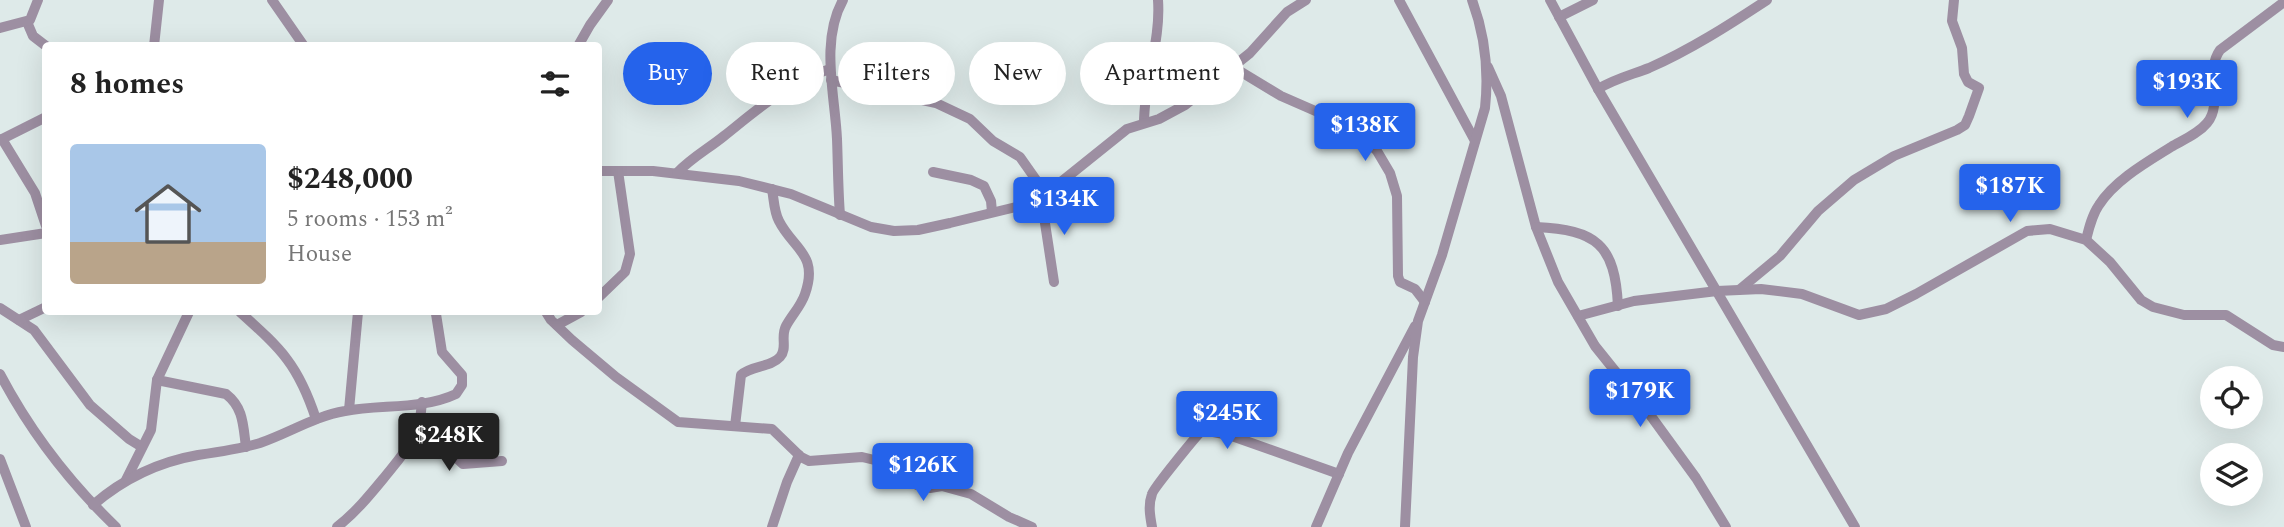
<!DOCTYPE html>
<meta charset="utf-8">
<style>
body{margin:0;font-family:Spectral,serif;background:#f6f6f6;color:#222;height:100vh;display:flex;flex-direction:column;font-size:26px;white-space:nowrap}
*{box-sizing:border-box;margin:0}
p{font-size:23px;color:#767676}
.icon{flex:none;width:38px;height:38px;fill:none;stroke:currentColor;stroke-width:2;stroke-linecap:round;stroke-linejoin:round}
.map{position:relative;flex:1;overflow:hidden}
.drawer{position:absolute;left:42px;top:42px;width:560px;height:273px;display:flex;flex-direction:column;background:#fff;border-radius:7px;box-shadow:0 7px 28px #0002}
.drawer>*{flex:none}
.hud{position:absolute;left:623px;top:42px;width:665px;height:63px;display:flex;gap:14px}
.fabs{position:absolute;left:2200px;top:366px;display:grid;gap:14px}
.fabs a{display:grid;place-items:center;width:63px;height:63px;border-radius:50%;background:#fff;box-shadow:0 7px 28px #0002;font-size:35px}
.price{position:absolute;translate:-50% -60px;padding:0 16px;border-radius:7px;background:#2563eb;color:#fff;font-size:23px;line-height:46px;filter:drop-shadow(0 2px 4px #0008)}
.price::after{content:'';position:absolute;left:50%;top:42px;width:21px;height:16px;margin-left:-10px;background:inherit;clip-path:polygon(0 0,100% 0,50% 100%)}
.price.on{background:#222;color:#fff}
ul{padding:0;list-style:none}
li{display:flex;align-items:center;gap:21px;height:175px;padding:0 28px}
li span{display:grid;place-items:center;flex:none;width:196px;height:140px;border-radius:7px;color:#555}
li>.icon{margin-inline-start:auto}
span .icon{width:84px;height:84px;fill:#fffc;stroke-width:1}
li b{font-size:30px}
h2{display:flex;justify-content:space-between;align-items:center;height:84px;padding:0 28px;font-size:30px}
.pill{padding:0 24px;border-radius:32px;background:#fff;box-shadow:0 7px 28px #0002;font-size:24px;line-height:63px}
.pill.on{background:#2563eb;color:#fff}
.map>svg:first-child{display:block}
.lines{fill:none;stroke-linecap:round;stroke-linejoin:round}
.minor{stroke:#9d8fa2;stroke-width:10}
</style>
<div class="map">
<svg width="2284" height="527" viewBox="0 0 2284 527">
<rect width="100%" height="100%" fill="#deeae9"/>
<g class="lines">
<g class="minor">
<polyline points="272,0 304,46"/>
<polyline points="1399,0 1475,141"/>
<polyline points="1550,0 1598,89 1855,527"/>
<polyline points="1559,17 1593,0"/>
<polyline points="27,22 33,36 46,46"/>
<polyline points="0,28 30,20 38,0"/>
<polyline points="154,46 159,0"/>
<polyline points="578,46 590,25 608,0"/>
<polyline points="1233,67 1281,96 1352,127 1377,151 1390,173 1397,196 1398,276 1400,282 1415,289 1425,302"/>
<polyline points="1488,67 1501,96 1536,227 1558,282 1595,346 1648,412 1696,478 1726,527"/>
<polyline points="831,80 936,103 970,119 993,141 1020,157 1046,194"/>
<path d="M1598,89C1614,79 1631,75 1649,68C1690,50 1729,25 1767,0"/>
<path d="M1144,123C1144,80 1161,42 1158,0"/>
<polyline points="2,139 35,193 46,226"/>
<polyline points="0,140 46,117"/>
<polyline points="598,171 653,171 739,181 791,194 871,227 894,231 918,230 950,223 1016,207 1046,194 1127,129 1159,119 1185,105 1250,53 1287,12 1306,0"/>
<polyline points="933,172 971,180 984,186 991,201 992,212"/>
<path d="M677,173C691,158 708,149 724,136C758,109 788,82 830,69"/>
<polyline points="1041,197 1054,282"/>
<path d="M840,215C838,190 838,164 837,139C835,95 820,41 843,0"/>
<path d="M1536,227C1596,230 1615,244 1618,306"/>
<polyline points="0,240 46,233"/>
<path d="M2086,240C2089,228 2092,215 2099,205C2115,180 2147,162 2171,147C2183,140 2198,134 2207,123C2224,103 2204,72 2220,50L2284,2"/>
<polyline points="1739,290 1780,256 1818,211 1854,180 1894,156 1957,130 1965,125 1969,116 1979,88 1968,82 1964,74 1962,48 1952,21 1954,0"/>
<polyline points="598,298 625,272 630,254 618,171"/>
<polyline points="0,308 34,330 90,405 129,439 142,447"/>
<path d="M240,312C281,349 298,364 316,419"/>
<polyline points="546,312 551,320 572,340 616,377 678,422 772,429 801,457 809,461 862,457 887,463 917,485 930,488 942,486 971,494 1009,517 1032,527"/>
<polyline points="1578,316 1634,301 1717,291 1761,289 1802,294 1859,315 1886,309 1916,294 2027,231 2050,229 2086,240 2110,262 2141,300 2153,307 2184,315 2226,315 2273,345 2284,347"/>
<polyline points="19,320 46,307"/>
<polyline points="557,325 581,312"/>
<path d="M0,374C31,433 68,481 116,527"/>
<path d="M157,380L226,394C244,408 243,426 246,447"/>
<polyline points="349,410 358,312"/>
<polyline points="419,423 463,464 502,461"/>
<path d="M735,426L741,375C752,365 770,368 780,357C788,348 780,337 786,326C792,315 801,306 805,294C819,254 793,249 779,221C774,212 774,200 772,189"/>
<polyline points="0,459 26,527"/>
<polyline points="126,480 151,430 157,380 189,312"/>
<path d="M93,505C123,479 158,462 198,455C219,452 240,449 260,443C289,433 315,416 345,411C381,404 422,410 456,394L462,385V375L442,352L436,314"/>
<path d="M337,527C355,513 369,496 383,479C404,453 420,438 422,402"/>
<polyline points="772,527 787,482 799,455"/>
<path d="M1152,527C1150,516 1148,505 1152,494C1153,489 1199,432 1203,430L1229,435L1339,474"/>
<polyline points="1316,527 1348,453 1415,326"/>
<path d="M1405,527L1413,357L1418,321L1442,255L1485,108C1489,71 1485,35 1472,0"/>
</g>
</g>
</svg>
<div class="fabs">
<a><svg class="icon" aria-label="locate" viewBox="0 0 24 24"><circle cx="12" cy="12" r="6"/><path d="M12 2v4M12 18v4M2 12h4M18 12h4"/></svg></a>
<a><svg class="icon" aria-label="layers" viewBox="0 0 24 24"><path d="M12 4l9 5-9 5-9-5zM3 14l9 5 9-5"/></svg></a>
</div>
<b class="price" style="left:2187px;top:120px">$193K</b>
<b class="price" style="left:1365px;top:163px">$138K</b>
<b class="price" style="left:2010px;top:224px">$187K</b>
<b class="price" style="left:1064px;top:237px">$134K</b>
<b class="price" style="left:1640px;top:429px">$179K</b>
<b class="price" style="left:1227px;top:451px">$245K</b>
<b class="price on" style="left:449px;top:473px">$248K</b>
<b class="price" style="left:923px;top:503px">$126K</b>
<div class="hud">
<a class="pill on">Buy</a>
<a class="pill">Rent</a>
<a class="pill">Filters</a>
<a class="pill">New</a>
<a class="pill">Apartment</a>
</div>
<section class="drawer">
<h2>8 homes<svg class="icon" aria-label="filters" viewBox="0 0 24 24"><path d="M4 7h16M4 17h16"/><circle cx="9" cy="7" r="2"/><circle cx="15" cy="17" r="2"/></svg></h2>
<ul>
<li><span style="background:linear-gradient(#a9c7e8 70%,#b9a48a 0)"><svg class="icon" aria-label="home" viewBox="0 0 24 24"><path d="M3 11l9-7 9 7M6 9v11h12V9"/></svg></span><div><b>$248,000</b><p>5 rooms · 153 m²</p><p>House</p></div></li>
</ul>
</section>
</div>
